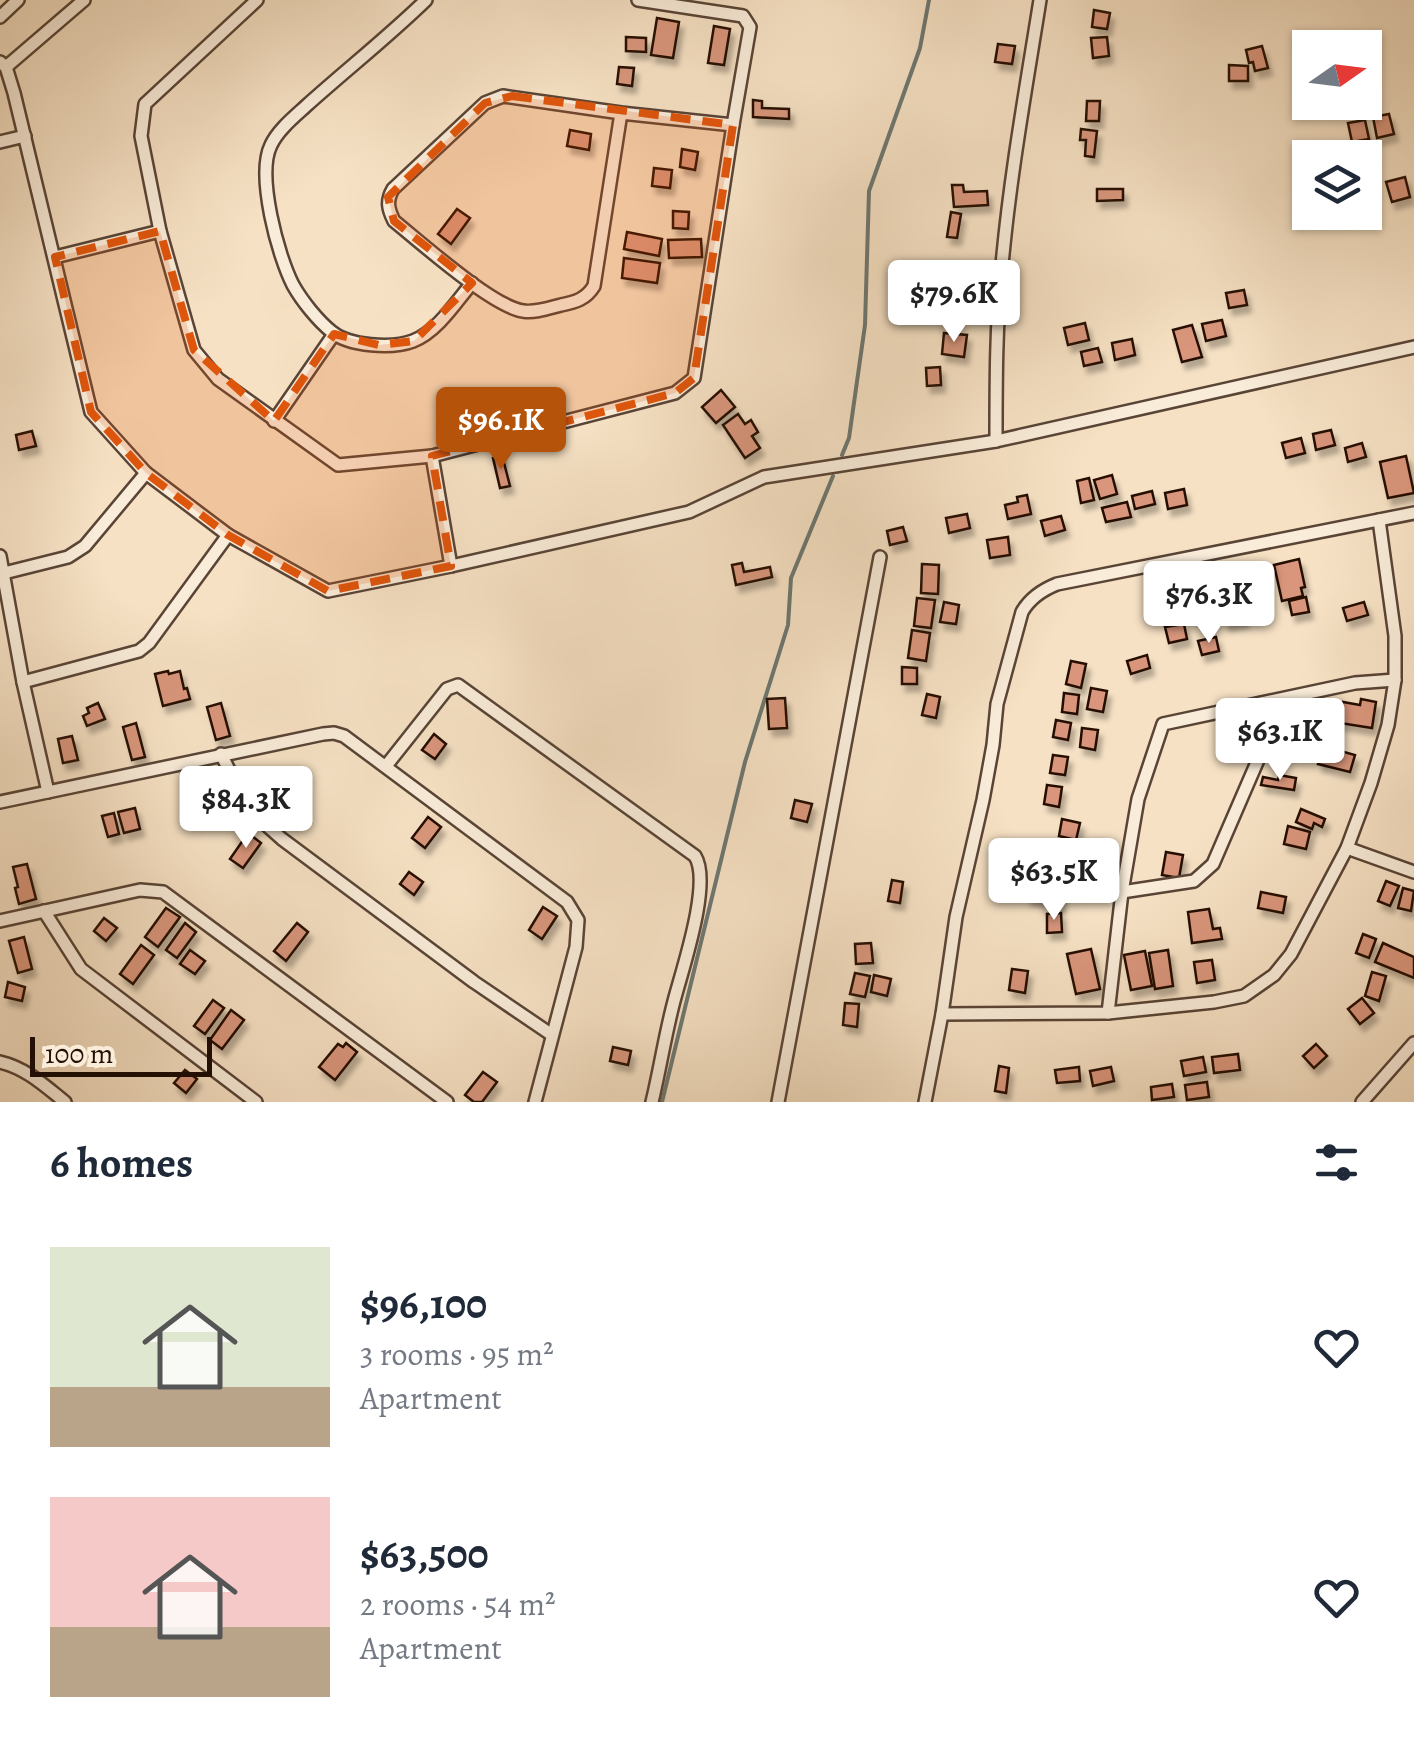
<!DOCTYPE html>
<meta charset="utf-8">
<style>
body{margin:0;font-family:Alegreya,serif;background:#f2f2f3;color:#1f2937;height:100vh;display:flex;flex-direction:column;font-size:38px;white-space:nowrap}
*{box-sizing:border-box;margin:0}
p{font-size:32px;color:#747a83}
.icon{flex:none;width:55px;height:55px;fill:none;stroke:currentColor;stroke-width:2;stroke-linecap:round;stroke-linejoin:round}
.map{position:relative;height:1102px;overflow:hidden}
.drawer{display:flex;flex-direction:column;background:#fff;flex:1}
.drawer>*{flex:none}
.needle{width:65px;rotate:76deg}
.fabs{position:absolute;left:1292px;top:30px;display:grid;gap:20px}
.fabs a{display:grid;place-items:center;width:90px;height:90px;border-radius:0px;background:#fff;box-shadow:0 2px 8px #0004;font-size:50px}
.scale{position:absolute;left:30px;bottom:25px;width:182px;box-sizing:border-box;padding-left:10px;border:5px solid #251006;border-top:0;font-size:28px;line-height:35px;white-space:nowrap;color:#251006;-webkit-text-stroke:8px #f9ecd9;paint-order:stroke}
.price{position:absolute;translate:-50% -85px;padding:0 22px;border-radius:10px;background:#fff;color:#222;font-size:32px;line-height:65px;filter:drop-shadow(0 2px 5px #0008)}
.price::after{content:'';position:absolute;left:50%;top:60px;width:30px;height:22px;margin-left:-15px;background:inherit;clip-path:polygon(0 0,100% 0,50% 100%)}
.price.selected{background:#b45309;color:#fff}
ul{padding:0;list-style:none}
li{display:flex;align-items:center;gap:30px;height:250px;padding:0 50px}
li span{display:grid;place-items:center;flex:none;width:280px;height:200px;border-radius:0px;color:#555}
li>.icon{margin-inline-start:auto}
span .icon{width:120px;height:120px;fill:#fffc;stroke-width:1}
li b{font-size:42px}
h2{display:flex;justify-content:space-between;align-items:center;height:120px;padding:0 50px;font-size:42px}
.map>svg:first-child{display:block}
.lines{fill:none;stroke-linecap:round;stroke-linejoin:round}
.stream{stroke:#6d7771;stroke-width:4}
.building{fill:#d9967c;stroke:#251006;stroke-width:2.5;filter:url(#shadow)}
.minor-casing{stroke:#594436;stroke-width:16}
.minor{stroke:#f9ecd9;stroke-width:11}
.marked{fill:#de550c;fill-opacity:0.2;stroke:#de550c;stroke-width:8;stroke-dasharray:20 12;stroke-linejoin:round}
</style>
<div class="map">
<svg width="1414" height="1102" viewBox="0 0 1414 1102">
<defs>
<filter id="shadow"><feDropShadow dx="4" dy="7" stdDeviation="2.5" flood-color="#0004"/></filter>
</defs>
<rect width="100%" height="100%" fill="#f6e1c4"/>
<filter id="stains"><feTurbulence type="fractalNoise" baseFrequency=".002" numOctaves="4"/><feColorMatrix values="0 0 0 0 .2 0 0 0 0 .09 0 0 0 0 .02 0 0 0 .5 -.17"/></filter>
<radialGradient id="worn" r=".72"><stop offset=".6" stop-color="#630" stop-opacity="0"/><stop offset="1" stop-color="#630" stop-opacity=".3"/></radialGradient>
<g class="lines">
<g class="stream">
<polyline points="842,455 849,438 865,325 869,191 920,48 929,0"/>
<polyline points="662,1102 745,762 788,625 791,578 833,476"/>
</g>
</g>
<g class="building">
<polygon points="1094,10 1110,13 1107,29 1092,27"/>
<polygon points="657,18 679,22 673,58 651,55"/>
<polygon points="714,26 730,29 724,65 708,63"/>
<polygon points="626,37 646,38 646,52 626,51"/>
<polygon points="1107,37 1109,56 1093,58 1091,38"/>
<polygon points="998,44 1015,46 1012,64 995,62"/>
<polygon points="1262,46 1268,68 1255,71 1253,62 1249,63 1246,50"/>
<polygon points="1229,65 1248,66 1248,81 1229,81"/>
<polygon points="619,67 634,68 632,86 617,84"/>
<polygon points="753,100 762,101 762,108 789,109 789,119 753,117"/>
<polygon points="1087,101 1100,101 1099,121 1086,121"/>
<polygon points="1389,114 1394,134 1377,138 1373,117"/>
<polygon points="1365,120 1369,139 1352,142 1348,123"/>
<polygon points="1081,129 1097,131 1094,157 1085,156 1086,140 1080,140"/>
<polygon points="570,130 591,134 589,150 567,146"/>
<polygon points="682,149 698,152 695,170 680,167"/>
<polygon points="654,168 672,170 670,188 652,186"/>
<polygon points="1405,177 1410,197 1392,202 1386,182"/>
<polygon points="952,185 963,185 964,192 987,191 988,205 954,207"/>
<polygon points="1097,189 1123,189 1123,200 1097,201"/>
<polygon points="457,209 470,218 451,244 438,234"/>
<polygon points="673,211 689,212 688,229 673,228"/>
<polygon points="951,212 961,214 957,238 947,237"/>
<polygon points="627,232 662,239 659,256 624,249"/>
<polygon points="701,239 702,257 669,258 668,240"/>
<polygon points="624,258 660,263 657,283 622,278"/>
<polygon points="1244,290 1247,305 1229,308 1226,293"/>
<polygon points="1222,320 1226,336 1206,341 1202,324"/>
<polygon points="1085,323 1089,340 1068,345 1064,328"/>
<polygon points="1192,325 1202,357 1182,362 1173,330"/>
<polygon points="944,333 967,335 964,357 942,354"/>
<polygon points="1132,339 1135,355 1115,360 1112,343"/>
<polygon points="1098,348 1102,362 1084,366 1081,352"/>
<polygon points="940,367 941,385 927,386 926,368"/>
<polygon points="721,390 735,407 716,423 702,407"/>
<polygon points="738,414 745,424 751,420 758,432 752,436 760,448 745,458 723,425"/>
<polygon points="1331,430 1335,445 1316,450 1313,434"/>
<polygon points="32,431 36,446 19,450 16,435"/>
<polygon points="1301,438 1305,453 1286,458 1282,443"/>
<polygon points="1362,443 1366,457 1348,462 1345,448"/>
<polygon points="502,455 510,486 500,488 493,458"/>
<polygon points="1406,456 1414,493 1388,498 1380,462"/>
<polygon points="1112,475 1117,494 1100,499 1094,480"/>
<polygon points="1089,478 1094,500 1081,503 1077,481"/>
<polygon points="1184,489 1187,505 1168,509 1165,493"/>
<polygon points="1152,491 1155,504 1135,509 1132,496"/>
<polygon points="1027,495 1031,514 1008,519 1005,505 1018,502 1017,497"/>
<polygon points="1127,502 1131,517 1106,522 1102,508"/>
<polygon points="967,514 970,528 949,533 946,518"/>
<polygon points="1061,516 1065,530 1045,536 1041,521"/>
<polygon points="903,527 907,541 890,545 887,531"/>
<polygon points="1008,537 1010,555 990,558 987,540"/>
<polygon points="1299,559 1305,587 1301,588 1303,596 1282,601 1274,565"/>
<polygon points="742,563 744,572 770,567 772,577 736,585 732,565"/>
<polygon points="922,564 939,565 938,594 921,593"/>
<polygon points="1306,597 1309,612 1292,615 1289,601"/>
<polygon points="917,598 935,600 931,628 914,626"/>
<polygon points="944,602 959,605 956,624 940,622"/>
<polygon points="1364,602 1368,615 1347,621 1343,608"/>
<polygon points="1241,605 1245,620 1226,624 1222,610"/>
<polygon points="1184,624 1187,639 1169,643 1165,627"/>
<polygon points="912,630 930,633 926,661 908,658"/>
<polygon points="1216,637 1219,651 1202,655 1198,641"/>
<polygon points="1147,655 1150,668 1131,674 1127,661"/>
<polygon points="1071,661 1086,664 1081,688 1066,684"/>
<polygon points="902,667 917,668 917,684 902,684"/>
<polygon points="168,671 169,674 180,671 184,689 187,688 190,699 163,706 155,674"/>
<polygon points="1091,688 1107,691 1103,712 1087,709"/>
<polygon points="1064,693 1079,695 1077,714 1062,712"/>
<polygon points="927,694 940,697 936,718 922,715"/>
<polygon points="785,698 787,728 769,729 767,699"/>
<polygon points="1361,699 1376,702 1372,728 1340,723 1343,702 1360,705"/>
<polygon points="98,703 105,719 87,726 83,716 89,713 87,708"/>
<polygon points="221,703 230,736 216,740 207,707"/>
<polygon points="1317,713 1319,736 1302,738 1299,715"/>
<polygon points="1056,720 1071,723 1068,740 1053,737"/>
<polygon points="136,723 145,757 132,760 123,727"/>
<polygon points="1082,728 1098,730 1095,750 1080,747"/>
<polygon points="434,734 446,744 435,759 422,750"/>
<polygon points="72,736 78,760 63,763 58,739"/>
<polygon points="1323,746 1355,755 1350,772 1318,764"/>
<polygon points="1053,755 1068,757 1065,775 1050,773"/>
<polygon points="1279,775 1296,778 1294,790 1261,785 1263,777 1278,780"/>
<polygon points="1047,785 1062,787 1059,807 1044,804"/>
<polygon points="203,796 208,813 192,817 188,800"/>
<polygon points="795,800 812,804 807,822 791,818"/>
<polygon points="135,808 140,829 124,833 118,812"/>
<polygon points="1301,809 1325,819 1322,827 1314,823 1312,829 1296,822"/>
<polygon points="114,813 119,834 108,837 102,816"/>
<polygon points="428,817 441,827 425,848 412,838"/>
<polygon points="1062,819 1080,823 1076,840 1059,836"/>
<polygon points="1288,826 1310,832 1306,849 1284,844"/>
<polygon points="248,833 261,843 243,868 230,859"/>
<polygon points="1057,846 1069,848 1064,871 1053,869"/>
<polygon points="1166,852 1183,855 1179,878 1162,875"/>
<polygon points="27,864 36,899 19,904 15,888 18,887 13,867"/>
<polygon points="409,872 423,882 414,895 400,884"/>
<polygon points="1030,878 1045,880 1042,900 1027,898"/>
<polygon points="892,880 903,882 900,903 888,901"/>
<polygon points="1050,881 1063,883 1060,906 1047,904"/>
<polygon points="1386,881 1399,886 1390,906 1378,901"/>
<polygon points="1403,888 1414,891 1411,911 1398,908"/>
<polygon points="1261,892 1286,897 1283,913 1258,908"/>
<polygon points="543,907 557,916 542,939 529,930"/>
<polygon points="166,908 180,917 158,947 145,937"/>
<polygon points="1209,909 1213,929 1220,928 1222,939 1192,943 1188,912"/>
<polygon points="1061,913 1062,932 1047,933 1047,914"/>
<polygon points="104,918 117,928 106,941 94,931"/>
<polygon points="185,923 196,932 177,958 166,950"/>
<polygon points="297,923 308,932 286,961 274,951"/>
<polygon points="1363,934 1376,939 1369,958 1356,953"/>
<polygon points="24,937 32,969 18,973 9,941"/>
<polygon points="871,943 873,963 856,964 855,944"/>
<polygon points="1383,943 1414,957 1414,978 1375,962"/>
<polygon points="141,945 154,955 133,984 120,974"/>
<polygon points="1091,949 1100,989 1076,994 1067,954"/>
<polygon points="190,950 205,961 195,974 180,964"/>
<polygon points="1168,950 1173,986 1155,989 1149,953"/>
<polygon points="1145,951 1152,986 1131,990 1124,955"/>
<polygon points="1212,960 1215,980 1197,983 1194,962"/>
<polygon points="1012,969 1028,971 1025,993 1009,990"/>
<polygon points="1372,972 1386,976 1379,1001 1365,996"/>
<polygon points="855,973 870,976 865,997 850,994"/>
<polygon points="874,975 891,979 887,996 871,992"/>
<polygon points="8,982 25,987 22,1001 5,997"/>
<polygon points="1362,998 1374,1013 1360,1024 1348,1009"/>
<polygon points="213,1000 224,1008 205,1034 194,1026"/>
<polygon points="845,1003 859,1004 857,1027 843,1025"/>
<polygon points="231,1010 244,1020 222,1049 210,1040"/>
<polygon points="346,1043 357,1052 335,1080 319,1067 338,1044 343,1047"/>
<polygon points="1316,1044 1327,1056 1314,1068 1303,1056"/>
<polygon points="613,1047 631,1051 628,1065 610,1061"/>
<polygon points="1238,1054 1240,1070 1214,1073 1212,1057"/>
<polygon points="1203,1057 1206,1072 1184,1076 1181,1061"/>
<polygon points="999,1066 1009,1068 1006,1093 995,1091"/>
<polygon points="1079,1067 1080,1081 1057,1083 1055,1070"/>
<polygon points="1111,1067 1114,1081 1093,1086 1090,1071"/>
<polygon points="185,1070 197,1079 186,1093 174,1083"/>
<polygon points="483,1072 497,1082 482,1102 474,1102 465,1095"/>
<polygon points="1207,1082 1209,1097 1187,1100 1185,1085"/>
<polygon points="1172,1084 1174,1097 1152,1100 1151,1087"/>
</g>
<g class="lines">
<g class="minor-casing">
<g id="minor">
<polyline points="257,0 145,104 141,136 160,231 194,350 218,379 338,465 432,456 675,393 694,378 733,125 750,27 743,16 638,0"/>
<path d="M426,0C388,37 346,70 306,106C294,117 278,130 271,145C256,175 278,256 293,285C302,301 318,321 332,332C349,346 392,349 413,341C437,332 456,302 472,283"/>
<polyline points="0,17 18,0"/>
<polyline points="0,62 6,67 14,93 91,412 146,473 228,535 328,591 451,566 689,512 764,477 996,441 1414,347"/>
<polyline points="6,67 84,0"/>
<path d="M621,113L594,286C586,299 576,302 561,305C549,308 535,313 523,311C493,307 420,242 394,221C388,209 386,201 393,189L485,103L503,96L621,113L733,125"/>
<polyline points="0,142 25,136"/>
<polyline points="55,257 160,231"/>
<polyline points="274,421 334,334"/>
<path d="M996,441C996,383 996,323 1002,265C1010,176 1026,88 1040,0"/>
<polyline points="432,456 451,566"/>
<polyline points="0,556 23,682 48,792"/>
<polyline points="4,573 68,557 85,546 146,473"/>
<polyline points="23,682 139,651 149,643 228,535"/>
<polyline points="221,754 242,796 255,815 282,839 474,982 552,1035"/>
<path d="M386,766L447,689L458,685L695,856C712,883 682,970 674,1001C665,1035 660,1069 652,1102"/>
<polyline points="0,802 323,734 334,733 344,736 567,902 578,920 576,947 535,1102"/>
<polyline points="1347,848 1414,872"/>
<polyline points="1122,892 1194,881 1213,864 1264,746 1262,703"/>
<polyline points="44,911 81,969 256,1102"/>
<polyline points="0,921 140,890 163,892 447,1102"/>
<polyline points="1108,1013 1122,892 1138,799 1163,724 1355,683 1395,680"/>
<polyline points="942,1014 1108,1013 1214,1002 1244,996 1274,975 1291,954 1347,848 1371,783 1388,725 1395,680 1395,636 1379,520"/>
<path d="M0,1062C26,1068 45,1086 65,1102"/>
<polyline points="778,1102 880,557"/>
<path d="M925,1102L942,1014L956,917L983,800L993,745L997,704L1022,612C1030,598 1042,590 1057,584L1414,513"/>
<polyline points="1362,1102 1414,1043"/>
</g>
</g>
<use href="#minor" class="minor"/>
</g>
<path class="marked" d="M512,96L733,125L694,378L675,393L432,456L451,566L328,591L228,535L146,473L91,412L55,257L160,231L194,350L274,421L334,334L379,345L414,341L472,283L394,221L388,197L485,103Z"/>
<rect width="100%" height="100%" filter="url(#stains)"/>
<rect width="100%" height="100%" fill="url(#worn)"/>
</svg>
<div class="fabs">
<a><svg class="needle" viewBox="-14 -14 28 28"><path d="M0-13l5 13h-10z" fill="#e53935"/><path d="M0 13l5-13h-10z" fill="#747a83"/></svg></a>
<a><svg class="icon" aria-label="layers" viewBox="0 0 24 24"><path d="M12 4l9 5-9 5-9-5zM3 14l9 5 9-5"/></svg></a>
</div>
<div class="scale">100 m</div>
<b class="price" style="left:954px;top:345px">$79.6K</b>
<b class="price selected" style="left:501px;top:472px">$96.1K</b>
<b class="price" style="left:1209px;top:646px">$76.3K</b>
<b class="price" style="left:1280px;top:783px">$63.1K</b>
<b class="price" style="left:246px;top:851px">$84.3K</b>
<b class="price" style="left:1054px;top:923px">$63.5K</b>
</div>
<section class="drawer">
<h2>6 homes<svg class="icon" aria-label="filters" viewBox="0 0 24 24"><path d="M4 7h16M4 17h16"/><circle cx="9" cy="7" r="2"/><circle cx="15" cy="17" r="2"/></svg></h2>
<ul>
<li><span style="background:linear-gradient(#dfe7d0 70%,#b9a48a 0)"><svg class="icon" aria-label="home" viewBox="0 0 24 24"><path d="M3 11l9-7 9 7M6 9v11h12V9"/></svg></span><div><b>$96,100</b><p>3 rooms · 95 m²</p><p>Apartment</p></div><svg class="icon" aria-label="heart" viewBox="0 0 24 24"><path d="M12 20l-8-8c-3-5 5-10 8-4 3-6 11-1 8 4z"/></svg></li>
<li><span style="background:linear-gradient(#f6c9c9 65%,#b9a48a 0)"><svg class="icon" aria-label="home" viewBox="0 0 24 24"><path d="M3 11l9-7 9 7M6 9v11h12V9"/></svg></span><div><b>$63,500</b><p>2 rooms · 54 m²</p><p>Apartment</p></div><svg class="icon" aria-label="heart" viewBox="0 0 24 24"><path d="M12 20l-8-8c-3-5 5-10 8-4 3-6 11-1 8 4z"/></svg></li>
</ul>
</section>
